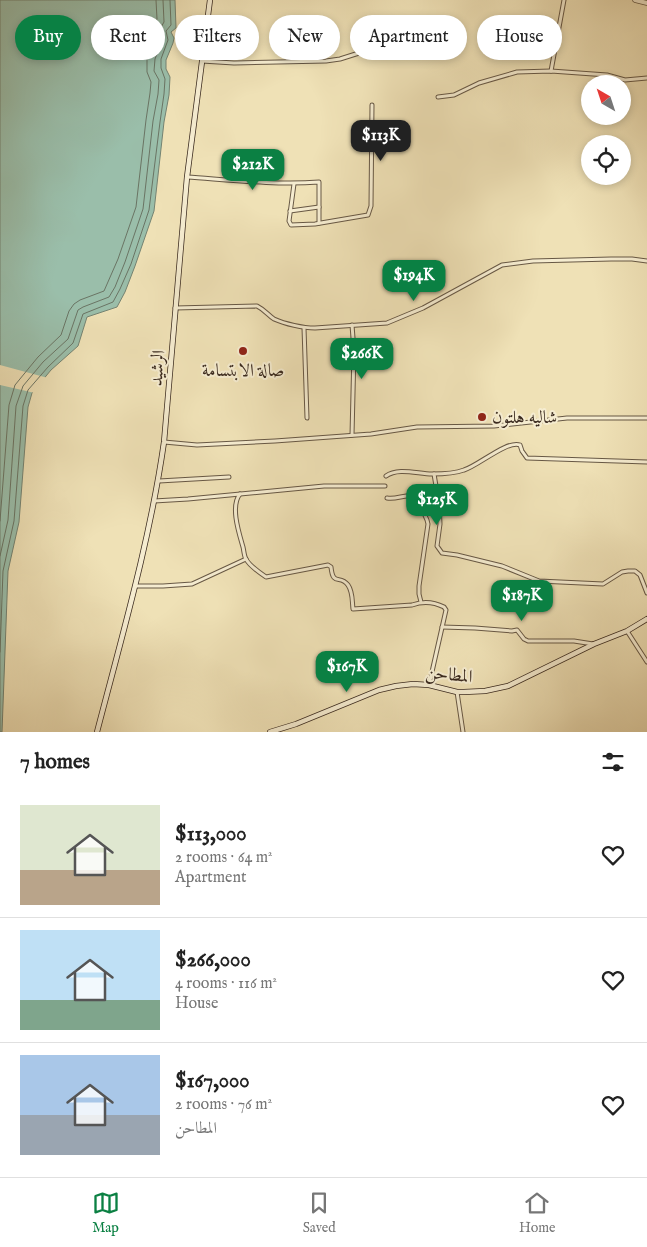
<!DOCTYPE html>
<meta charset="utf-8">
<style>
body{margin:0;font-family:"IM FELL English",Amiri,serif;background:#f6f6f6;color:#222;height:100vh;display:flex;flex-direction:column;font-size:19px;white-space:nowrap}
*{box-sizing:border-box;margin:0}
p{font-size:16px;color:#767676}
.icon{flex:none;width:28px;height:28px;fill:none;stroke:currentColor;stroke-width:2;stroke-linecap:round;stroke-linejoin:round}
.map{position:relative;height:732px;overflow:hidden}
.details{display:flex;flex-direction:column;background:#fff;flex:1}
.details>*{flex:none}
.top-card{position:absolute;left:15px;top:15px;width:618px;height:45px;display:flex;gap:10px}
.needle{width:32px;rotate:321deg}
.controls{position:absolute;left:581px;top:75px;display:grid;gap:10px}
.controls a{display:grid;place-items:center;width:50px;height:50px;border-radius:50%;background:#fff;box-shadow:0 2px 8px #0003;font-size:25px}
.price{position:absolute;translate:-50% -42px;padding:0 11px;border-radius:10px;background:#0b8043;color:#fff;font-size:16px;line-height:32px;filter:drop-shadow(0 1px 2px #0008)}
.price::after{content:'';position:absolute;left:50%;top:30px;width:15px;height:11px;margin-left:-8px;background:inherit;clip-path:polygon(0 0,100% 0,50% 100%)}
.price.on{background:#222;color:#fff}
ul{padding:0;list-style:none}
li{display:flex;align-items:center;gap:15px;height:125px;padding:0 20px}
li+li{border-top:1px solid #e0e0e0}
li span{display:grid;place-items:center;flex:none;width:140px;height:100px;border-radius:0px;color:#555}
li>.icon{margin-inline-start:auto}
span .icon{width:60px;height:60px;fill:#fffc;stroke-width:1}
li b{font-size:21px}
h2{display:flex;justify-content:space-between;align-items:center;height:60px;padding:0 20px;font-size:21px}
.chip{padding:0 18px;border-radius:22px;background:#fff;box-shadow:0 2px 8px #0003;font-size:18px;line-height:45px}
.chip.on{background:#0b8043;color:#fff}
.tab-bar{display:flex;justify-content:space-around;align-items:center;height:70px;border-top:1px solid #e0e0e0;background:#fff;font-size:14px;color:#767676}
.tab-bar a{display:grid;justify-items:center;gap:2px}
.tab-bar .on{color:#0b8043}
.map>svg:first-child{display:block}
.water{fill:#9abeaa;stroke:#748372}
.pier{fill:#efe1b6}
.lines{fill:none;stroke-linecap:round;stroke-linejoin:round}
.shore{stroke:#6a7464;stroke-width:1}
.minor-casing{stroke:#675845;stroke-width:5}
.tertiary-casing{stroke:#675845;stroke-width:5.5}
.secondary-casing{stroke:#3a2a1f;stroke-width:6}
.minor{stroke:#f5ecd0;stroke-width:3}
.tertiary{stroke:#f5ecd0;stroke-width:4}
.secondary{stroke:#f5ecd0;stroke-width:4.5}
.poi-dot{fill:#8f2418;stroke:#f5ecd0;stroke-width:2}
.labels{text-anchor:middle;stroke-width:4;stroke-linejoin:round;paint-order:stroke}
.street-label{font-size:18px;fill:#3a2a1f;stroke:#f5ecd0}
.poi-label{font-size:18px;fill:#3a2a1f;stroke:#f5ecd0}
</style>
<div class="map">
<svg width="647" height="732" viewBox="0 0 647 732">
<rect width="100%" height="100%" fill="#efe1b6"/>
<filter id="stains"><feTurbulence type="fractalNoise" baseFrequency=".004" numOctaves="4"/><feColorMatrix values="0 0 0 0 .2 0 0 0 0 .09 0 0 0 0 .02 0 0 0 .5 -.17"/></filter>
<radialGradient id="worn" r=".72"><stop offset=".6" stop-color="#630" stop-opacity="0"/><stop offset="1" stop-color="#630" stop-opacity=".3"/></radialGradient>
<polygon class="water" points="0,0 175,0 176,28 171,32 174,38 173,43 166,60 166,69 170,77 169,95 164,122 154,211 135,266 125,292 117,307 87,317 78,346 51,370 32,393 28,407 19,522 8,571 2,732 0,732"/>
<polygon class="pier" points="0,365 48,378 35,393 0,385"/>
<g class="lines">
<g class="shore">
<polyline points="0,521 9,405 15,385 38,357 61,335 69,311 74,304 80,300 104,291 118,259 136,207 146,120 150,93 151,82 147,72 147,59 153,41 152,33 153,27 157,19 156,0"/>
<polyline points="0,556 8,520 16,406 23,386 43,362 68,339 78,310 83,307 109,297 115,287 125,262 143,209 153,121 158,94 159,80 154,71 155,59 162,41 160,34 160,29 164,22 163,0"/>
<polyline points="0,652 3,571 14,521 23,406 28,390 48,367 73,343 83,314 113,302 120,289 131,264 149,210 160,122 164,94 165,79 161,68 161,59 168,40 166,31 171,25 170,0"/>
</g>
<g class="minor-casing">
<g id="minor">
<polyline points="202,61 234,63 326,61 340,59 359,53"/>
<polyline points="551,71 564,0"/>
<polyline points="438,97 454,95 479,83 517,72 551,71 607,75 625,80 647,78"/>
<path d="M187,177C231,180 275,185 319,182V223"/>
<polyline points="294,184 289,221 291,225 315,224 368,215 371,206 372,105"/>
<polyline points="290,211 319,207"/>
<path d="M175,308L257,306C265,310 268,315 274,319C285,324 303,328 315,328L387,323L423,308L502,265L533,261L611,259H632L647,261"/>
<polyline points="304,328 307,418"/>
<polyline points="352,435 354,351 352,325"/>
<polyline points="164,442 197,445 275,441 371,434 417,427 494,426 567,418 647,418"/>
<polyline points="434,474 439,504 440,524 437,546 442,553 457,555 502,566 539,581 603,584 622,572 628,571 635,571 640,575 647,593"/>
<path d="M386,476C398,467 418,474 432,474C441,474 456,473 464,470C478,466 507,440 520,445L522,451L527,458L647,462"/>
<polyline points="159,481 229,477"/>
<path d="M240,494C230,506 239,533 243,547C244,551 244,556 246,559C249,565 260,573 266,577L328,565L331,567C333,587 340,574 348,585C353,592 352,601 353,609L412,605C423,601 434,602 444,607L446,610L429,685"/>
<path d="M387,498C396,500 405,494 415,496L419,502L427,520L428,524L419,586V594L421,602"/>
<polyline points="154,501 188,499 324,486 385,486"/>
<polyline points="135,586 163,586 192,584 246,559"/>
<polyline points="442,627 475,628 512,631 517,630 524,639 528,641 574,641 593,644"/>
<polyline points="627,631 647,662"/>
<polyline points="457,692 463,732"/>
</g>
</g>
<g class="tertiary-casing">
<polyline id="tertiary" points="635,0 647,3"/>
</g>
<g class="secondary-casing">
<g id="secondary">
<path d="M97,732C122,636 150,540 164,442L187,177L210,0"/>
<polyline points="270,732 296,724 379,690 396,686 413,684 429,685 457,692 464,692 485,691 508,686 594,644 627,631 647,619"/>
</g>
</g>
<use href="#minor" class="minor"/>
<use href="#tertiary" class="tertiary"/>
<use href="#secondary" class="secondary"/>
</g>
<g class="poi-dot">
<circle cx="243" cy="351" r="5"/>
<circle cx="482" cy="417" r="5"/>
</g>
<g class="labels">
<g class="street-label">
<text transform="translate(157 368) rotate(-85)" y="6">الرشيد</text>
<text transform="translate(449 674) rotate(6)" y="6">المطاحن</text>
</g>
<g class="poi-label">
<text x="243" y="376">صالة الابتسامة</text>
<text x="492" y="423" text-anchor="start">شاليه هلتون</text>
</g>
</g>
<rect width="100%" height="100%" filter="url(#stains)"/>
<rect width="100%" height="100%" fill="url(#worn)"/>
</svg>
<div class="controls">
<a><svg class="needle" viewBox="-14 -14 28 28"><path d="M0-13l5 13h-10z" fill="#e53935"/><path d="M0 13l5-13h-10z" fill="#767676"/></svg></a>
<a><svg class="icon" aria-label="locate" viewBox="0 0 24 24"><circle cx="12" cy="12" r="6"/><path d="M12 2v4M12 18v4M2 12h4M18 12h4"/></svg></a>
</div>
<b class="price on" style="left:381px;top:162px">$113K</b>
<b class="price" style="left:253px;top:191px">$212K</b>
<b class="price" style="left:414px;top:302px">$194K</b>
<b class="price" style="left:362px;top:380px">$266K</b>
<b class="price" style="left:437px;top:526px">$125K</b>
<b class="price" style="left:522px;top:622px">$187K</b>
<b class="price" style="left:347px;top:693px">$167K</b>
<div class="top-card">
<a class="chip on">Buy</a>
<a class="chip">Rent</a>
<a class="chip">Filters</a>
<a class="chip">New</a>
<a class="chip">Apartment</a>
<a class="chip">House</a>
</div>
</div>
<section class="details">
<h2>7 homes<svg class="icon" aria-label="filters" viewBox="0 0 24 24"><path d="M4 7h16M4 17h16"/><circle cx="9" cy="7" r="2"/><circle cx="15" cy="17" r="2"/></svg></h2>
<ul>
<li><span style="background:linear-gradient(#dfe7d0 65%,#b9a48a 0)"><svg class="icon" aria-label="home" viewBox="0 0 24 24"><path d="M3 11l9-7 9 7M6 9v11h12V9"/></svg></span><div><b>$113,000</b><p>2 rooms · 64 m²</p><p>Apartment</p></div><svg class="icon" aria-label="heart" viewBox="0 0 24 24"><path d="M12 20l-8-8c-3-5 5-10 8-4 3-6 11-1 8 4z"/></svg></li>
<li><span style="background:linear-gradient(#bfe0f5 70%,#7fa58c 0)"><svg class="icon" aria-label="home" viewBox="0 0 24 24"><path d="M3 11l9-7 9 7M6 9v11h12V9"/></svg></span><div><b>$266,000</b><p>4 rooms · 116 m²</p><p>House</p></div><svg class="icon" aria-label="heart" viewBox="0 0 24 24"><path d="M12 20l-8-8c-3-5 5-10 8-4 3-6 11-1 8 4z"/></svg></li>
<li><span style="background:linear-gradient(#a9c7e8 60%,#9aa5b1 0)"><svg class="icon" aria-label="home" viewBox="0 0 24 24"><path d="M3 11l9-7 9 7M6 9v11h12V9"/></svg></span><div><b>$167,000</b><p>2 rooms · 76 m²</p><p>المطاحن</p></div><svg class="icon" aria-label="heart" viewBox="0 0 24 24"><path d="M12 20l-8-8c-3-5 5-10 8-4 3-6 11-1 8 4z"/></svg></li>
</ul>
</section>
<nav class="tab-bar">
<a class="on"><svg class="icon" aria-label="map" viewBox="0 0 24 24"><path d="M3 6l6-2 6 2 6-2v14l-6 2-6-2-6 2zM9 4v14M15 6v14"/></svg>Map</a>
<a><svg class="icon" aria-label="saved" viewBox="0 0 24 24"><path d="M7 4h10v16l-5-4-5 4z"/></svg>Saved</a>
<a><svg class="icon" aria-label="home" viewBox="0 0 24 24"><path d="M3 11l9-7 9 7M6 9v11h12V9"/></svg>Home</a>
</nav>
